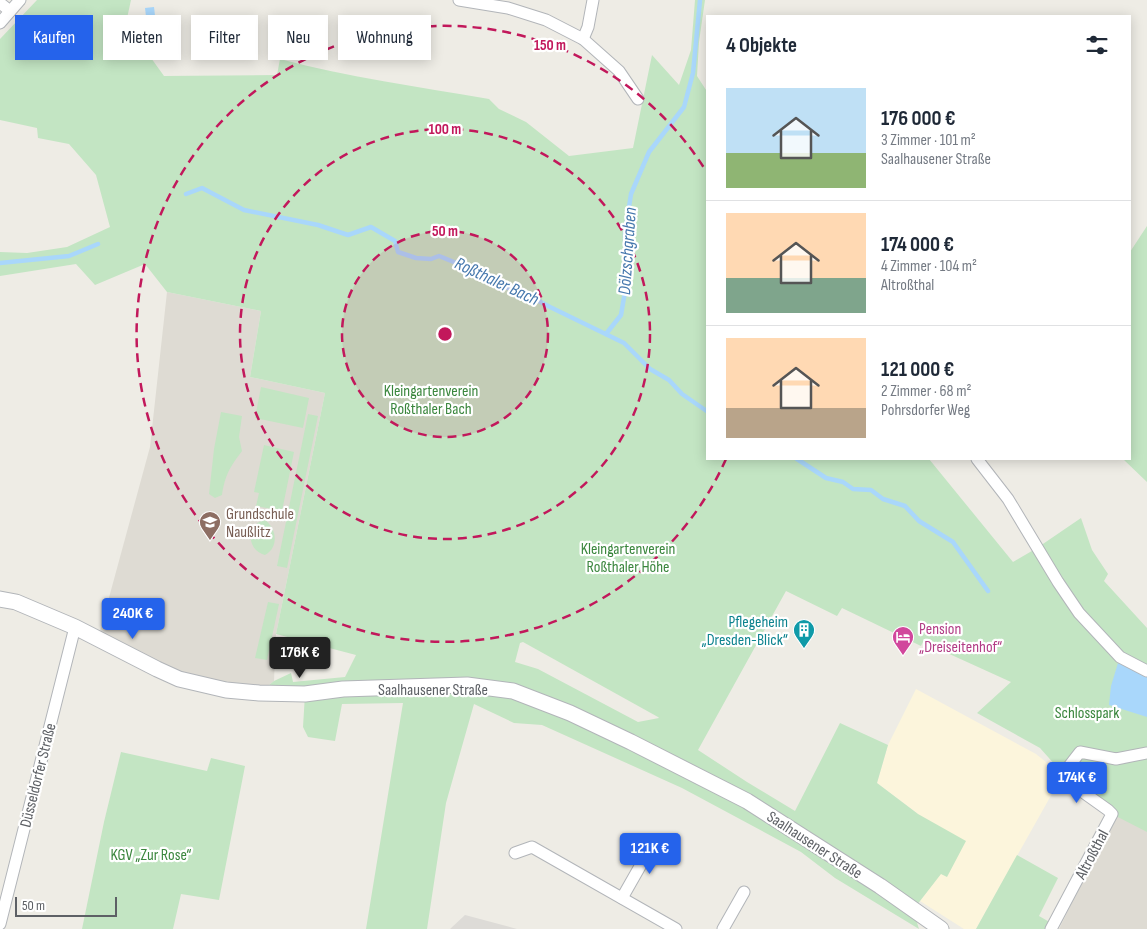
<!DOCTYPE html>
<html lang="de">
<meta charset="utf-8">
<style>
body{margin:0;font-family:"Sofia Sans Condensed",sans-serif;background:#f6f6f7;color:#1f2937;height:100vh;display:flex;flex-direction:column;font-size:19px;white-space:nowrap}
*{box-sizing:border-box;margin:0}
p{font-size:16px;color:#747a83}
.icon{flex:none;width:28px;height:28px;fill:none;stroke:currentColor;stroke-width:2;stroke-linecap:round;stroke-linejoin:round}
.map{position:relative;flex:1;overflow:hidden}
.sheet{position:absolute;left:706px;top:15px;width:425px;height:445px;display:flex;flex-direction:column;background:#fff;border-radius:0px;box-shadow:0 2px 12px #0003}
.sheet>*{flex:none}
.hud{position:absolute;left:15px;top:15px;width:475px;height:45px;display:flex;gap:10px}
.scale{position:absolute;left:15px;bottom:12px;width:102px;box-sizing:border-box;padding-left:5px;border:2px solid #5d6065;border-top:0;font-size:14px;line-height:18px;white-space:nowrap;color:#5d6065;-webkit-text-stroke:4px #fff;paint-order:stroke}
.price{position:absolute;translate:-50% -42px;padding:0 11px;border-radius:5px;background:#2563eb;color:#fff;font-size:16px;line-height:32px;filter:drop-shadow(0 1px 2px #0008)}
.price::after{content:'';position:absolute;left:50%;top:30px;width:15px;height:11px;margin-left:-8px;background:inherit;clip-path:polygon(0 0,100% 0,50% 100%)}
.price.selected{background:#222;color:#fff}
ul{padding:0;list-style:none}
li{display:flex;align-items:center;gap:15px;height:125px;padding:0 20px}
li+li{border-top:1px solid #e0e1e3}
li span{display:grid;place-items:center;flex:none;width:140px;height:100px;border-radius:0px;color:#555}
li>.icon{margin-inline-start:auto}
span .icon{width:60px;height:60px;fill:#fffc;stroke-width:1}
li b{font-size:21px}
h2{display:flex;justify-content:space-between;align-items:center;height:60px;padding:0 20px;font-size:21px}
.chip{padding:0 18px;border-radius:0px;background:#fff;box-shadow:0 2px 12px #0003;font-size:18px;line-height:45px}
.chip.selected{background:#2563eb;color:#fff}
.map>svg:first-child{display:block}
.commercial{fill:#fcf5dc}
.industrial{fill:#dddbd7}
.education{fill:#dedbd3}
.green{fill:#c3e5c3;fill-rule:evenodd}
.water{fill:#a9d7fb}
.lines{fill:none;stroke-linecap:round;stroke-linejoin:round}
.stream{stroke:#a9d7fb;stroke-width:4.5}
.minor-casing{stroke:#b2b5b9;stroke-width:13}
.tertiary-casing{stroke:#b2b5b9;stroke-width:17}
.minor{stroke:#fff;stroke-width:11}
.tertiary{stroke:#fff;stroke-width:15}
.ring{fill:none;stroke:#c2185b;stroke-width:2.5;stroke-dasharray:9 6}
.labels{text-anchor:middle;stroke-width:4.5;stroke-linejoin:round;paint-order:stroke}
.park-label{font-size:16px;fill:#3a863d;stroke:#fff}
.education-label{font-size:16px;fill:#785e54;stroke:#fff;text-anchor:start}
.culture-label{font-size:16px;fill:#0d838f;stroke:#fff;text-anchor:end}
.hotel-label{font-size:16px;fill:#b23c85;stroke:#fff;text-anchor:start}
.street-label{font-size:16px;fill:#5d6065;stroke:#fff}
.water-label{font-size:18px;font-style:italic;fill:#4678ad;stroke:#fff}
.centre{fill:#c2185b;stroke:#fff;stroke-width:2.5}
.ring-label{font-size:15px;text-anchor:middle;font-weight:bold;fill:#c2185b;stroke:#fff;stroke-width:4.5;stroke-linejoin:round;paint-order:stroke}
</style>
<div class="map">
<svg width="1147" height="929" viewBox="0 0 1147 929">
<rect width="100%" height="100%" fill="#eeece5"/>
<polygon class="commercial" points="916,689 1036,754 1046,762 1058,783 976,929 964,929 920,901 941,873 947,877 918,814 877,783 888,745"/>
<polygon class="industrial" points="465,915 517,929 450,929"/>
<g class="education">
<polygon points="167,292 261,311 250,377 325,393 276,634 274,681 259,693 226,690 98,638 150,447"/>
<polygon points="1147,752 1147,929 1059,929 1096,854"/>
</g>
<g class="green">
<path d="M37,0H131L126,23L164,76L277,75L280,59C348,77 419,87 489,99L499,109L526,122L569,156L633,148L652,55L679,85L691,50L695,0H705L699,42L697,76L708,93V459H929L1013,562L1037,548L1081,518L1092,550L1108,574L1104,581L1147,628V832L1112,814L1073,785L1040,748L977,713L1011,682L923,642L921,646L842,608L837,616L786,591L698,750L747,782L795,811L840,723L888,745L877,783L918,814L966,841L947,877L941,874L913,910L919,929L835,878L801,852L682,788L542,725L514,723L474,704L446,803L427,929H366L403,703L342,704L335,741L308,737L303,727L305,694L259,693L274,681L291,673L293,682L345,677L356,655L276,634L325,393L250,377L261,311L167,292L145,264L95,285L76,264L0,276V252L27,253L67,247L110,227L96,175L69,144L38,138L37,128L0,120V39ZM523,642L658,717L659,718L638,722L538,669L515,662L520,643Z"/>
<polygon points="1147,226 1147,482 1123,459 1130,459 1130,252"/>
<polygon points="261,387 309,398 303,428 255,418"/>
<path d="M221,412L242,416L239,437L242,451C230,467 225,475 222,495L215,498L209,494L214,449Z"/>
<polygon points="308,414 318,416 287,568 277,566"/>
<polygon points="264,445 294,452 282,511 256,506 259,493 254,492"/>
<path d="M265,520C277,529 279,547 265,555C246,550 246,524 265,520Z"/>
<polygon points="268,602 279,604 267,660 255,658"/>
<polygon points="121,752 207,771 211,758 245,766 219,900 181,894 173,929 82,929 104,822"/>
<polygon points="1017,855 1058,878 1039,916 1053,924 1051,929 976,929"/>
</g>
<g class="water">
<polygon points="154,7 156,24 147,25 145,8"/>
<polygon points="1118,663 1147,676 1147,717 1109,705 1111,686"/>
</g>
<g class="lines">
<g class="stream">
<polyline points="186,194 202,188 244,210 318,225 348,235 371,227 395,241 398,252 416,258 431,259 439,256 471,269 486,273 502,286 526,294 550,307 624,343 650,369 669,380 682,394 708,412"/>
<polyline points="0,263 69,256 98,244"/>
<polyline points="606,334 621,315 626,286 625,233 631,194 649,152 684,107 693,73 700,0"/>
<polyline points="797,459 826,478 843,482 853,489 871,490 883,499 905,506 919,521 953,542 988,591"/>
</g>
<g class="minor-casing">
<g id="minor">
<polyline points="459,0 508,8 546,20 583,39 619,71 638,99"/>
<polyline points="0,3 10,11"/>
<polyline points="0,23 20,0"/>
<polyline points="583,39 588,27 593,0"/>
<polyline points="977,459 1008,499 1058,582 1079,613 1120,657 1147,671"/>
<polyline points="515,853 532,847 676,929"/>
<polyline points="622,898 655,840"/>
<polyline points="0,924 75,627"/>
<polyline points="723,929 744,892"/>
<polyline points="1051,929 1112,814 1108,810 1073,785 1063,774 1080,752 1116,759 1147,753"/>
</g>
</g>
<g class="tertiary-casing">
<polyline id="tertiary" points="0,599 16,602 75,627 157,669 179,679 226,690 259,693 305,694 343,689 467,685 513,691 570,713 631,742 747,801 880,886 941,929"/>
</g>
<use href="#minor" class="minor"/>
<use href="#tertiary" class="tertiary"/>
</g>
<circle cx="445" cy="334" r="103" fill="#c2185b" fill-opacity=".12"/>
<g class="ring">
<circle cx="445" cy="334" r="103"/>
<circle cx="445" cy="334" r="205"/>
<path d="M726 459A308 308 0 1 1 706 171"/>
</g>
<defs>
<g id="school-pin" transform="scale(1.125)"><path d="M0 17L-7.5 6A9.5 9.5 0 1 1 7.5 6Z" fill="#8d6e63" stroke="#fff"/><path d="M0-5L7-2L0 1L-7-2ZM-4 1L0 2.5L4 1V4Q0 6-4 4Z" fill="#fff"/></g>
<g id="building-pin" transform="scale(1.125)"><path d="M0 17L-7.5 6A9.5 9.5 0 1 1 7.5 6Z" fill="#0f9aa8" stroke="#fff"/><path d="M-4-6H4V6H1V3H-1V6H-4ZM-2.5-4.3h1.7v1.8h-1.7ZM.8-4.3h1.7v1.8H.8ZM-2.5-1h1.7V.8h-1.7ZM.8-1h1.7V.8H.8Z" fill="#fff"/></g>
<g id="hotel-pin" transform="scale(1.125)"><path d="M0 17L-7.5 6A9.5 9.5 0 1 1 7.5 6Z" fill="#d1479c" stroke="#fff"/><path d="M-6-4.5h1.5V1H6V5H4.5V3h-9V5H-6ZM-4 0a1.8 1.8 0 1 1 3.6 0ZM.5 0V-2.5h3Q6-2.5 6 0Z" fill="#fff"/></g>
</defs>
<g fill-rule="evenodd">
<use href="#school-pin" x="210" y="522"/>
<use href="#building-pin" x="804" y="630"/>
<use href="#hotel-pin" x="903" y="637"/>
</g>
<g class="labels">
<g class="park-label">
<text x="431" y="396">Kleingartenverein<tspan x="431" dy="18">Roßthaler Bach</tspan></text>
<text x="628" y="554">Kleingartenverein<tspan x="628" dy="18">Roßthaler Höhe</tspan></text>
<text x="1087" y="718">Schlosspark</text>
<text x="151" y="860">KGV „Zur Rose“</text>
</g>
<g class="education-label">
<text x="226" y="519">Grundschule<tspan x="226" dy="18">Naußlitz</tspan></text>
</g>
<g class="culture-label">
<text x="788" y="627">Pflegeheim<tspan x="788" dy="18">„Dresden-Blick“</tspan></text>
</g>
<g class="hotel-label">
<text x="919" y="634">Pension<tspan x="919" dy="18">„Dreiseitenhof“</tspan></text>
</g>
<g class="street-label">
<text x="433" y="695">Saalhausener Straße</text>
<text transform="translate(37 775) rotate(-76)" y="6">Düsseldorfer Straße</text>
<text transform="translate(815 844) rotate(33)" y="6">Saalhausener Straße</text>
<text transform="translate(1091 854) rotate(-62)" y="6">Altroßthal</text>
</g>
<g class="water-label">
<text transform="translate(627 251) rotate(-86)" y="6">Dölzschgraben</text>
<text transform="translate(497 281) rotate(25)" y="6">Roßthaler Bach</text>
</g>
</g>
<circle cx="445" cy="334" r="8" class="centre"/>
<g class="ring-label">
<text x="550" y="50">150 m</text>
<text x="445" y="134">100 m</text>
<text x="445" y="236">50 m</text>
</g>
</svg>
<div class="scale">50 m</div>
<b class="price" style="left:133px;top:640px">240K €</b>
<b class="price selected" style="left:300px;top:679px">176K €</b>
<b class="price" style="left:1077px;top:804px">174K €</b>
<b class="price" style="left:650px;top:875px">121K €</b>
<div class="hud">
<a class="chip selected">Kaufen</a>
<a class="chip">Mieten</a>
<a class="chip">Filter</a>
<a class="chip">Neu</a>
<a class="chip">Wohnung</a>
</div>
<section class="sheet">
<h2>4 Objekte<svg class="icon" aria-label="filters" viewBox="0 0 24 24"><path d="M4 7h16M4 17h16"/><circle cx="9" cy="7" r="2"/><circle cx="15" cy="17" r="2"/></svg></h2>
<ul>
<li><span style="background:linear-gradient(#bfe0f5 65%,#8fb573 0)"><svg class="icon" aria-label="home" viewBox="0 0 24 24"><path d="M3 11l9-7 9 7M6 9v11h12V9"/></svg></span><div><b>176 000 €</b><p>3 Zimmer · 101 m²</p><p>Saalhausener Straße</p></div></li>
<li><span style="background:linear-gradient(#ffd9b3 65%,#7fa58c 0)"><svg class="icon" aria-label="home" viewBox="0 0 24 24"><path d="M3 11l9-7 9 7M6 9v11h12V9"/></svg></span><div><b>174 000 €</b><p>4 Zimmer · 104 m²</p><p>Altroßthal</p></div></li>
<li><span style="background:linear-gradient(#ffd9b3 70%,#b9a48a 0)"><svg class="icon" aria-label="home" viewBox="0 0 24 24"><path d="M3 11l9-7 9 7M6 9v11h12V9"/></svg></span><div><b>121 000 €</b><p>2 Zimmer · 68 m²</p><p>Pohrsdorfer Weg</p></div></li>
</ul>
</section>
</div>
